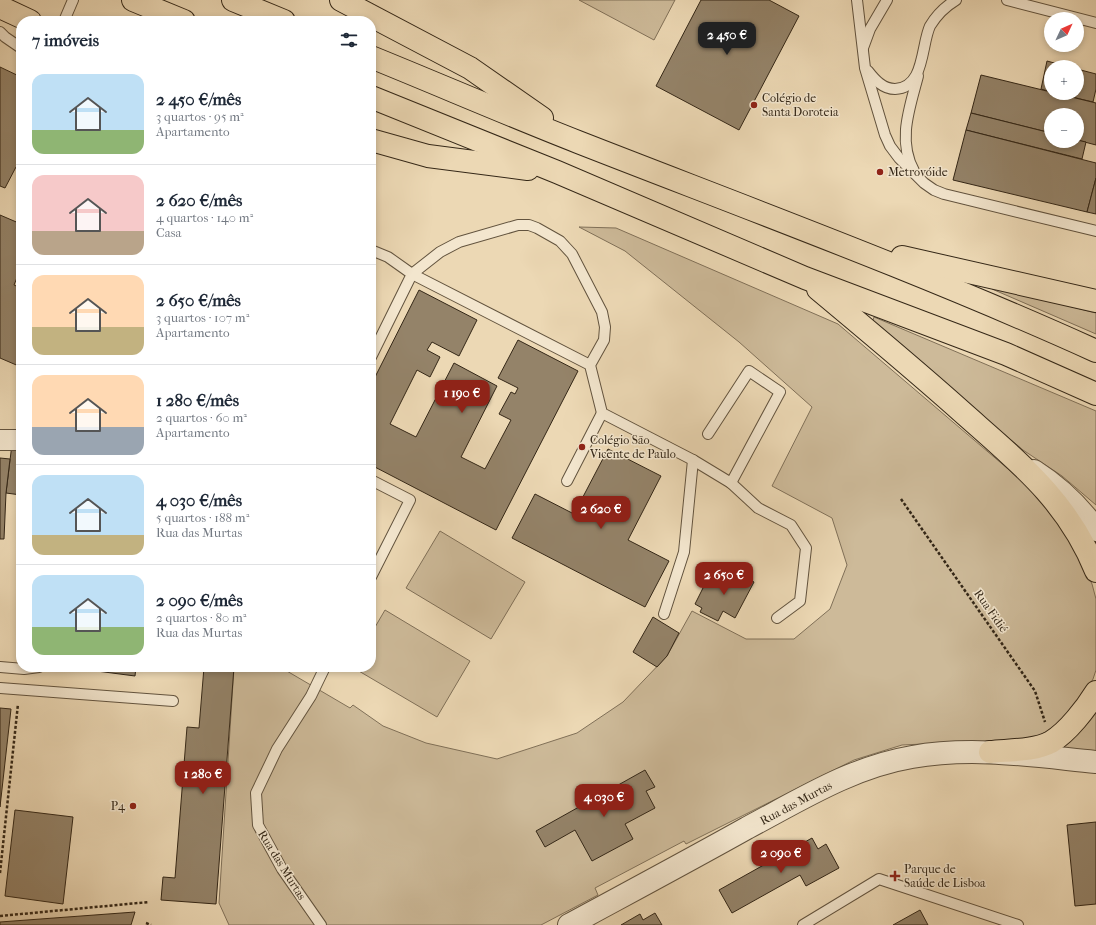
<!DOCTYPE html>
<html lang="pt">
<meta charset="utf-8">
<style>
body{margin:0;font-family:"IM FELL French Canon",serif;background:#f6f6f7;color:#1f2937;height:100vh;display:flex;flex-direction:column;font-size:15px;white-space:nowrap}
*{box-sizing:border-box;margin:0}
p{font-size:13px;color:#747a83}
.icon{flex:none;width:22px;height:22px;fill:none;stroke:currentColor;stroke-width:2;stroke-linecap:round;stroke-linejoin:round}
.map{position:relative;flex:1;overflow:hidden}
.details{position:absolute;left:16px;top:16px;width:360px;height:656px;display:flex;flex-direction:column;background:#fff;border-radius:16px;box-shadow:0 2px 6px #0003}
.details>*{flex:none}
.needle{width:26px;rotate:46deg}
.buttons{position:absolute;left:1044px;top:12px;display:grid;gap:8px}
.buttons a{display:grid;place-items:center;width:40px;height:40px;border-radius:50%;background:#fff;box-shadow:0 2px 6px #0003;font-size:20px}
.price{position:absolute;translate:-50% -34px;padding:0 9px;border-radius:8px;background:#8f2418;color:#fff;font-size:13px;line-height:26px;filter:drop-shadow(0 1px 2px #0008)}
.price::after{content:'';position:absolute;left:50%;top:24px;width:12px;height:9px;margin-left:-6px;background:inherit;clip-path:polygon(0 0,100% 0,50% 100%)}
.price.on{background:#222;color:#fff}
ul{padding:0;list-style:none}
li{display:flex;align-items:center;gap:12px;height:100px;padding:0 16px}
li+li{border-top:1px solid #e0e1e3}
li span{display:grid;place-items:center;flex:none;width:112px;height:80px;border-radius:12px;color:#555}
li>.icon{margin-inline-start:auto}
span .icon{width:48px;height:48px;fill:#fffc;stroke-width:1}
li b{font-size:17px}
h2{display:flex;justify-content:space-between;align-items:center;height:48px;padding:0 16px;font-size:17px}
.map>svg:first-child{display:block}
.green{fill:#cdba99;stroke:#807058}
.building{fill:#948369;stroke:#342717}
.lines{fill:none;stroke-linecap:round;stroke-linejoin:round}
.service-casing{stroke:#62533e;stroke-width:12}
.minor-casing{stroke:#62533e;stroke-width:22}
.tertiary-casing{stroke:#62533e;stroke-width:24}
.trunk-casing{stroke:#342717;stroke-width:24}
.path{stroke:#342717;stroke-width:2.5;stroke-dasharray:3 2;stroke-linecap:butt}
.service{stroke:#f3e6ce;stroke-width:10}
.minor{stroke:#f3e6ce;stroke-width:20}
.tertiary{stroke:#f3e6ce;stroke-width:22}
.trunk{stroke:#ecd8b4;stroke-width:22}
.poi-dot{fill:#8f2418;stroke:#f3e6ce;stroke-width:1.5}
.labels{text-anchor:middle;stroke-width:3;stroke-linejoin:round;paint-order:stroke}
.poi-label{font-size:12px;fill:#342717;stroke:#f3e6ce;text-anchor:start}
.street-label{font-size:12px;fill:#342717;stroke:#f3e6ce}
</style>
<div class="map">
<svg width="1096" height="925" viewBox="0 0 1096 925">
<rect width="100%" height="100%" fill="#ecd8b4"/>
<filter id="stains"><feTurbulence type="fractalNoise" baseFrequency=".005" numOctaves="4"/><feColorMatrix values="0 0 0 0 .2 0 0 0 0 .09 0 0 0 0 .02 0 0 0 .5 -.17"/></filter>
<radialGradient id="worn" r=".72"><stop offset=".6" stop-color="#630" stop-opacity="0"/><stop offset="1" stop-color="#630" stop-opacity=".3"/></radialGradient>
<g class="green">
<polygon points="579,0 675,0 654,40"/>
<polygon points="579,227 616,228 838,324 1035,492 1071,538 1092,584 1096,599 1096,670 1093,679 1081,700 1059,726 1031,739 902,745 854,760 686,844 684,841 595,888 598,895 541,925 229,925 219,903 234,667 280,667 350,708 353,705 383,726 426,743 497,759 577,733 623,702 667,656 692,611 746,639 794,639 830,609 847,565 832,518 772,486 812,407 739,342 625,251"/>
<polygon points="991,286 1096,313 1096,334 992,289"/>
<polygon points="874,317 1096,411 1096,505 1062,476 1023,450 872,323"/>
<polygon points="440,531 525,582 491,639 406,588"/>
<polygon points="385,610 470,661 437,717 352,667 371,667 371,634"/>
<polygon points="1096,705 1096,752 1054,749"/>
</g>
<g class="building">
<polygon points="701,0 769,0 799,16 739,130 656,86"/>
<polygon points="1047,61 1069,67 1051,67 1051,92 1041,89"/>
<polygon points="0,67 21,77 21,170 16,167 5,188 0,186"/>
<polygon points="1077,69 1096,74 1096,89 1093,102 1055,93 1077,93"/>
<polygon points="981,75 1096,103 1096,145 1077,140 1077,115 1051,115 1051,133 971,113"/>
<polygon points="971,113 1051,133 1051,141 1077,141 1077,140 1086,142 1082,159 966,130"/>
<polygon points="966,130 1096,163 1096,178 1087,212 953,180"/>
<polygon points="1096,178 1096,214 1087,212"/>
<polygon points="0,215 21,224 21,268 14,285 21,288 21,367 0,358"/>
<polygon points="419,290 477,320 459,356 432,342 427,350 440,357 430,377 417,370 390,424 416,437 454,363 497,386 461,457 485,469 511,420 499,414 511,392 515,394 518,388 498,378 518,340 578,371 496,530 371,465 371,385"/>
<polygon points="12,444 21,445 21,495 6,493"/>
<polygon points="608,449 661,476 628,540 669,561 645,607 512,538 535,494 574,514"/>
<polygon points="0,458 10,459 6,493 4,539 0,539"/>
<polygon points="730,569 754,582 735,618 723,611 718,621 700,612 702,608 695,604 707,580 720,587"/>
<polygon points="653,617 679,633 667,656 657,667 633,652"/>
<polygon points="89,667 136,667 135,676 89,670"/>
<polygon points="204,667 234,667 216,904 161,900 163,877 175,878 187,727 199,728"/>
<polygon points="0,708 11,709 0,807"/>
<polygon points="645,770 655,787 646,791 655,808 625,824 633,839 592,861 575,830 545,847 536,831"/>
<polygon points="15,810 73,817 63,904 5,896"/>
<polygon points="1096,822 1096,904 1075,906 1067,825"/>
<polygon points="812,838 818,849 826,844 839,868 806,886 800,875 732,913 719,890"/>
<polygon points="920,910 928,925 893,925"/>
<polygon points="135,912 131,925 0,925 0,922"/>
<polygon points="655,913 662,925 621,925 640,914 643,920"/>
</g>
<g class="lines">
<g class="service-casing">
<g id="service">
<polyline points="857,0 865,68 885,135 890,146 899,158 924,183 934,190 944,194 1096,231"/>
<polyline points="1007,0 1096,23"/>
<polyline points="64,21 73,0"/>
<polyline points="0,32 5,37 21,48"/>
<polyline points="863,48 870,29 887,0"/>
<path d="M868,71C875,80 883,89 895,89C925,88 921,45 930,26C936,16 946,6 956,0"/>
<path d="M914,171C897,140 910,107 918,76"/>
<polyline points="371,250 388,257 412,274 371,357"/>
<polyline points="590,365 604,340 605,327 602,312 572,254 560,241 537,228 529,225 518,225 459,242 440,252 412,274 590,365 602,413 693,460 731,483 780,392 749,371 708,434"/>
<polyline points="371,480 410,500 371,577"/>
<polyline points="567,481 602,413"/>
<polyline points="731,483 758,508 791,525 806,548 800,601 777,618"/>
<polyline points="664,614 684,552 693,460"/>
<polyline points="0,667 24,669 39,667"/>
<polyline points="0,688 173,701"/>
<polyline points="321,925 282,869 258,825 256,793 277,749 311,696 325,667"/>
<polyline points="803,925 879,879 1018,925"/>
</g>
</g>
<g class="minor-casing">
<polyline id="minor" points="0,440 21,440"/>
</g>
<g class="tertiary-casing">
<g id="tertiary">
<path d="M1034,471C1059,487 1079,506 1096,530"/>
<path d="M569,925C628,893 688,861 747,828C800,800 852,767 912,757C973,746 1035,756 1096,762"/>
</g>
</g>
<g class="trunk-casing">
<g id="trunk">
<polyline points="133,0 184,21"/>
<polyline points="233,0 284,21"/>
<polyline points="341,0 470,68 542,118"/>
<polyline points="0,7 30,21"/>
<path d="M371,57C440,85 509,115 578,142C752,210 926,274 1096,351"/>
<polyline points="371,97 557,172 805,278 1006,354 1096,394"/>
<polyline points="371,140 428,156 528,169"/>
<polyline points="902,257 1096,301"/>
<path d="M818,289C866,329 914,369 961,411C1016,460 1067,499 1096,571"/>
<path d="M990,752C1009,750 1034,751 1051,742C1068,732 1086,708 1096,692"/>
</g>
</g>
<g class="path">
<polyline points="901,499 1035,691 1045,722"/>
<polyline points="0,873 18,704"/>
<polyline points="0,916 149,902"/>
<polyline points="146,923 151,925"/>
</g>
<use href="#service" class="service"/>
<use href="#minor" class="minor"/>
<use href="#tertiary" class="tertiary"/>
<use href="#trunk" class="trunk"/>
</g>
<g class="poi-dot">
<circle cx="754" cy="105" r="4"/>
<circle cx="880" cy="172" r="4"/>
<circle cx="582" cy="447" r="4"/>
<circle cx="133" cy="806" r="4"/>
<path d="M893 870h4v4h4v4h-4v4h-4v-4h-4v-4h4z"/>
</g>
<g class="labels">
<g class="poi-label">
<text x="762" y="102">Colégio de<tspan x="762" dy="14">Santa Doroteia</tspan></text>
<text x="888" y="176">Metrovóide</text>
<text x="590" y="444">Colégio São<tspan x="590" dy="14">Vicente de Paulo</tspan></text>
<text x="125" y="810" text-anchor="end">P4</text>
<text x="904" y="873">Parque de<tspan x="904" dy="14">Saúde de Lisboa</tspan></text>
</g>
<g class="street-label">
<text transform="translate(991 611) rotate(55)" y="4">Rua Fidié</text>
<text transform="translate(796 803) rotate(-28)" y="4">Rua das Murtas</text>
<text transform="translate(282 865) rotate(58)" y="4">Rua das Murtas</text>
</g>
</g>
<rect width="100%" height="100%" filter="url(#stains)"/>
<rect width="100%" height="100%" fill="url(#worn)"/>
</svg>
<div class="buttons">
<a><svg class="needle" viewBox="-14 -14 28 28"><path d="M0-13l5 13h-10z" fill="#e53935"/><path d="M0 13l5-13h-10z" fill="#747a83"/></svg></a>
<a>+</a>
<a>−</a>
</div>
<b class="price on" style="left:727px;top:56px">2 450 €</b>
<b class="price" style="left:462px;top:414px">1 190 €</b>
<b class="price" style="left:601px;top:530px">2 620 €</b>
<b class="price" style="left:724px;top:596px">2 650 €</b>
<b class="price" style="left:203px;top:795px">1 280 €</b>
<b class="price" style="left:604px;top:818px">4 030 €</b>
<b class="price" style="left:781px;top:874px">2 090 €</b>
<section class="details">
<h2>7 imóveis<svg class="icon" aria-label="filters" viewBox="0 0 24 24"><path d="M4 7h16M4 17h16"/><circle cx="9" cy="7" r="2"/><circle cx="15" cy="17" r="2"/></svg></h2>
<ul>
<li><span style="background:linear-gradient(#bfe0f5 70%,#8fb573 0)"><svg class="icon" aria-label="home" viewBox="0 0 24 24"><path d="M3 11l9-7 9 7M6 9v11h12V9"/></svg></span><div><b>2 450 €/mês</b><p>3 quartos · 95 m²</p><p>Apartamento</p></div></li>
<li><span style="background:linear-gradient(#f6c9c9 70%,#b9a48a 0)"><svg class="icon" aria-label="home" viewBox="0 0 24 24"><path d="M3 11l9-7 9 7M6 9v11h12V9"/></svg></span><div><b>2 620 €/mês</b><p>4 quartos · 140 m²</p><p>Casa</p></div></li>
<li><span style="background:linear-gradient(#ffd9b3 65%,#c2b280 0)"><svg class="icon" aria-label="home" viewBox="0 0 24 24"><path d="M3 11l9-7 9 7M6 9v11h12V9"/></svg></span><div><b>2 650 €/mês</b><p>3 quartos · 107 m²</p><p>Apartamento</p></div></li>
<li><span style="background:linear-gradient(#ffd9b3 65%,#9aa5b1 0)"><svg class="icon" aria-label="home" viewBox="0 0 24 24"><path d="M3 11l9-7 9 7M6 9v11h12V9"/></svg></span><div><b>1 280 €/mês</b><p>2 quartos · 60 m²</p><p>Apartamento</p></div></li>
<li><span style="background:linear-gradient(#bfe0f5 75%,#c2b280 0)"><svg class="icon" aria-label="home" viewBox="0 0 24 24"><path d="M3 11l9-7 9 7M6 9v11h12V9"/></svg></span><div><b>4 030 €/mês</b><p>5 quartos · 188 m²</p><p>Rua das Murtas</p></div></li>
<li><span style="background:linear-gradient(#bfe0f5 65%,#8fb573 0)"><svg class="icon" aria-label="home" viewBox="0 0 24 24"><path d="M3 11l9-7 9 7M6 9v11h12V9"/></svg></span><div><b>2 090 €/mês</b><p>2 quartos · 80 m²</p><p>Rua das Murtas</p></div></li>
</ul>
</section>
</div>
